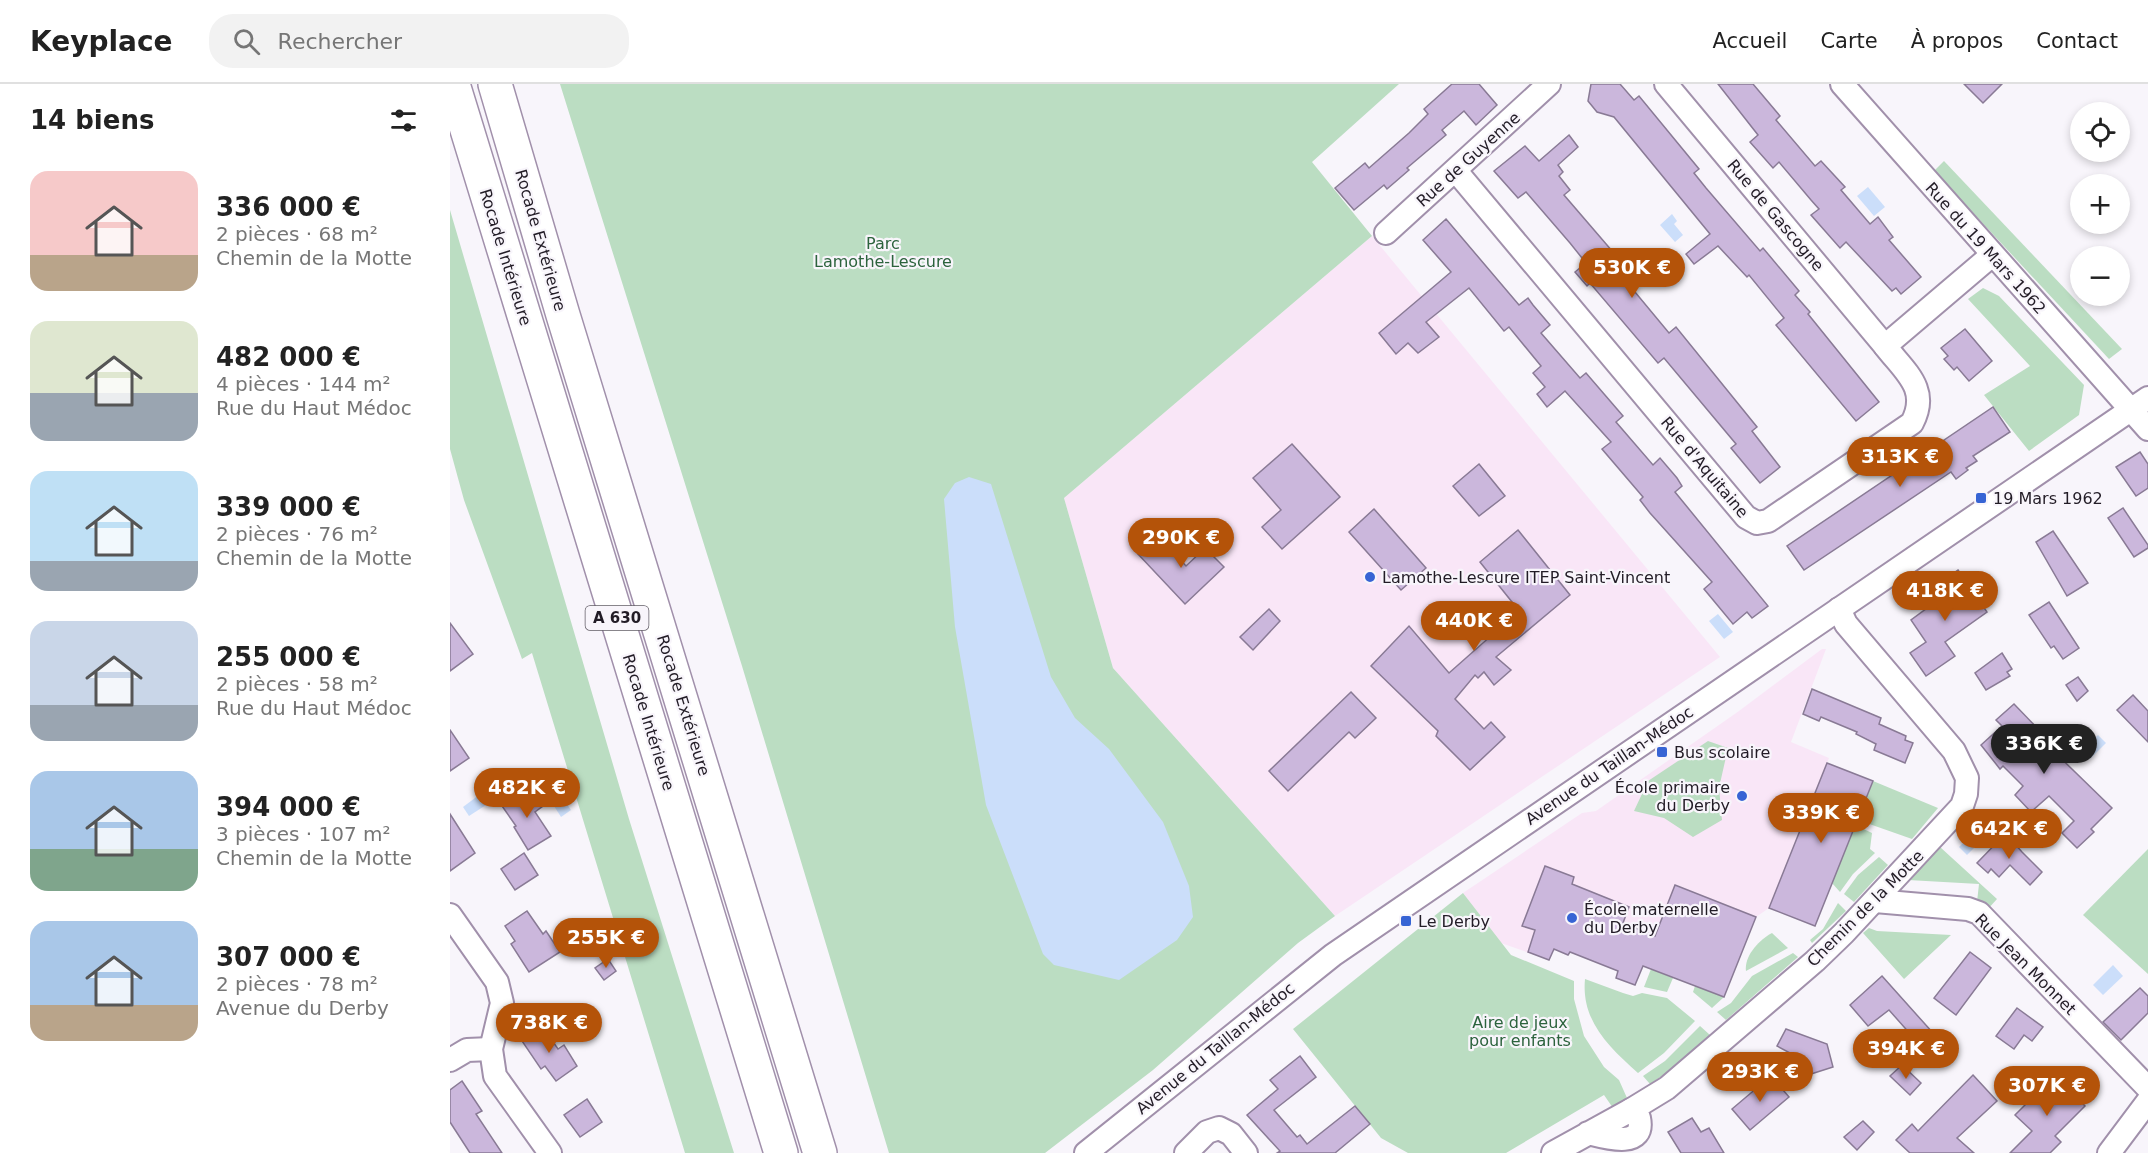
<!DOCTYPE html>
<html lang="fr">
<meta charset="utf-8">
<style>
body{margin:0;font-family:"DejaVu Sans",sans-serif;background:#f2f2f2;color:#222;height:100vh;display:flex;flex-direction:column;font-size:22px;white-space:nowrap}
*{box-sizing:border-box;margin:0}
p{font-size:20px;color:#767676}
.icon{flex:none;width:33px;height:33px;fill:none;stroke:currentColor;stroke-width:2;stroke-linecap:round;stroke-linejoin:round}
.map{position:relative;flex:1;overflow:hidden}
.drawer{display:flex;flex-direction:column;background:#fff;width:450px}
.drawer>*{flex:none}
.tools{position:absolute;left:1620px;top:18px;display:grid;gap:12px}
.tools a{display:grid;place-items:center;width:60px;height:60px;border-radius:50%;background:#fff;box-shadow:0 3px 9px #0003;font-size:30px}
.price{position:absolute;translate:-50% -51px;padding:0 14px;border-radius:21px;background:#b45309;color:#fff;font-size:20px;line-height:39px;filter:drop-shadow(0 2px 3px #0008)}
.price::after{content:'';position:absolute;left:50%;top:36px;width:18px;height:14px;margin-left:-9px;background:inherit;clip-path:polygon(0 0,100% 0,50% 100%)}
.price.current{background:#222;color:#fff}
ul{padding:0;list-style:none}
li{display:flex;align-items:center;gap:18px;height:150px;padding:0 30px}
li span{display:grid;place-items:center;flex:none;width:168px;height:120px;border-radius:18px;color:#555}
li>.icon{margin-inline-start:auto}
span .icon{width:72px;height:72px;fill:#fffc;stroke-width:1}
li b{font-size:26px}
h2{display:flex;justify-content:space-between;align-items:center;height:72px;padding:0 30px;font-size:26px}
header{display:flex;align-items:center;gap:36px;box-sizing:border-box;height:84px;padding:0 30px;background:#fff;border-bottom:2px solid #e0e0e0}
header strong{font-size:28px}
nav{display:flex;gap:33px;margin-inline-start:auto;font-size:21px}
.search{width:420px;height:54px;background:#f2f2f2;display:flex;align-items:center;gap:15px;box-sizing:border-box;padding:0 21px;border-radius:24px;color:#767676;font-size:22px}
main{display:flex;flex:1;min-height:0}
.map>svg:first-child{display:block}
.education{fill:#f9e6f7}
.green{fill:#bbddc2}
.water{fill:#cbdefa}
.building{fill:#cbb7dc;stroke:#897a95;stroke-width:1.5}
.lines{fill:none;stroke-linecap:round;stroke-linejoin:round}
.minor-casing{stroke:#a190ab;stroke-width:26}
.highway-casing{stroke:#a190ab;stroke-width:36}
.minor{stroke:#fff;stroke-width:22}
.highway{stroke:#fff;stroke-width:33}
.poi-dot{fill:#3764d4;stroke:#f8f5fb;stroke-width:2}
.labels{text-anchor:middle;stroke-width:4.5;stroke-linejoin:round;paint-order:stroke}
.shield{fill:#f8f5fb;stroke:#625d66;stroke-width:1.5}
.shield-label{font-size:15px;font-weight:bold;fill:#221c26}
.street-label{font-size:16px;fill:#221c26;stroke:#f8f5fb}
.park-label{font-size:16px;fill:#2c633d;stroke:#f8f5fb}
.poi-label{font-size:16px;fill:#221c26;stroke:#f8f5fb;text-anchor:start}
</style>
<header>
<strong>Keyplace</strong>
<div class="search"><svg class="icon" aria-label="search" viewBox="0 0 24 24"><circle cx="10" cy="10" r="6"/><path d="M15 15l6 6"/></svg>Rechercher</div>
<nav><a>Accueil</a><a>Carte</a><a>À propos</a><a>Contact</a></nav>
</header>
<main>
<section class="drawer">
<h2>14 biens<svg class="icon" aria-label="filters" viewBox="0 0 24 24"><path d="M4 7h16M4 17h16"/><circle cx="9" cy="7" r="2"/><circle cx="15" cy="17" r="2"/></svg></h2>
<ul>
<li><span style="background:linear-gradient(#f6c9c9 70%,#b9a48a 0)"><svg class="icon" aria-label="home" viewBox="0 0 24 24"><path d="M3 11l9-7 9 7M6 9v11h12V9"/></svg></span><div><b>336 000 €</b><p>2 pièces · 68 m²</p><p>Chemin de la Motte</p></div></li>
<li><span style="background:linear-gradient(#dfe7d0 60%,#9aa5b1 0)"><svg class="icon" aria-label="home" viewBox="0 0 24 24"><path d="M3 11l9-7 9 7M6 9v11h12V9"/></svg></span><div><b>482 000 €</b><p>4 pièces · 144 m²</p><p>Rue du Haut Médoc</p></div></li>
<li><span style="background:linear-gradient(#bfe0f5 75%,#9aa5b1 0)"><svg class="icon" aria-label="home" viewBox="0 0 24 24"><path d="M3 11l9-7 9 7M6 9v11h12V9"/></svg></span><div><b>339 000 €</b><p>2 pièces · 76 m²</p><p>Chemin de la Motte</p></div></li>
<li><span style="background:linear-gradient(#c9d6e8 70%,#9aa5b1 0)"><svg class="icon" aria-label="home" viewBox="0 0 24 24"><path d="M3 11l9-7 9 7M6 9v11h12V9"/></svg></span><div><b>255 000 €</b><p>2 pièces · 58 m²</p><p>Rue du Haut Médoc</p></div></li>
<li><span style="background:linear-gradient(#a9c7e8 65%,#7fa58c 0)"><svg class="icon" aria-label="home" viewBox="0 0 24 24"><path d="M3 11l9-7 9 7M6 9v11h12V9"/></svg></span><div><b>394 000 €</b><p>3 pièces · 107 m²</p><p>Chemin de la Motte</p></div></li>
<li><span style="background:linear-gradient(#a9c7e8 70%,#b9a48a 0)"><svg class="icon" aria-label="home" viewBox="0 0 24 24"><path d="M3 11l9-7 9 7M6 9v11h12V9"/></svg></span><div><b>307 000 €</b><p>2 pièces · 78 m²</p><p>Avenue du Derby</p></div></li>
</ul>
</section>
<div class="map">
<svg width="1698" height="1069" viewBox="0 0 1698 1069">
<rect width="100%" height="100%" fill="#f8f5fb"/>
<g class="education">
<polygon points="922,152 1270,573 885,832 663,584 614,414"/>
<polygon points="1372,565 1376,565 1341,658 1379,674 1377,679 1423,697 1365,842 1319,824 1306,833 1226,801 1185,901 1166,894 1168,887 1120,868 1118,871 1104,865 1099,876 1051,859 1013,809 1132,729 1146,727 1289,627"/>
</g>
<g class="green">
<polygon points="110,0 949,0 862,78 922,152 614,414 663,584 885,832 848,859 703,986 595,1069 439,1069 292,582"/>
<polygon points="1494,77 1672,265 1659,275 1484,87"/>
<polygon points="0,126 179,735 284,1069 235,1069 82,569 72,575 14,416 0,365"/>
<polygon points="1533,204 1549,212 1634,301 1629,331 1579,367 1534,311 1580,282 1518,215"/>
<polygon points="1258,657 1278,664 1269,704 1272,736 1243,753 1214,734 1184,727 1198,697"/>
<polygon points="1423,697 1488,724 1462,755 1408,736"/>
<polygon points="1405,741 1422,749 1420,765 1425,769 1403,790 1390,808 1382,799"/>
<polygon points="1490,763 1547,815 1536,827 1527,818 1529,800 1458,796"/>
<polygon points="1698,765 1698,890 1633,831"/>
<polygon points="1429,773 1438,781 1404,818 1394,810 1408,791"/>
<polygon points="1013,809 1061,871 1124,897 1124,915 1134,952 1154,983 1169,996 1177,1014 1163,1024 1154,1011 1056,1069 958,1069 931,1054 843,945"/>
<polygon points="1388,819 1396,827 1362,859 1360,856 1373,845"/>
<polygon points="1419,844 1427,847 1501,851 1454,895 1413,849"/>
<path d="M1322,849L1338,864L1296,887C1294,872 1309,856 1322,849Z"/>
<polygon points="1343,869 1348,873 1276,936 1267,928 1281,919 1302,892"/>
<polygon points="1201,885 1223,894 1217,908 1194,903"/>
<path d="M1135,895L1173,909L1183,912L1192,909L1217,914L1245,937L1214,969L1188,989C1159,963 1131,937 1135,895Z"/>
<polygon points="1245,902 1274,913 1262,924 1243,908"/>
<polygon points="1250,942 1260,951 1222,985 1200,1000 1193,992 1215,977"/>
</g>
<g class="water">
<polygon points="1418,103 1435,123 1424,132 1407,112"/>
<polygon points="1222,130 1227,137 1224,140 1233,151 1225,158 1210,141"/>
<polygon points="519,393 541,400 601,593 625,634 659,665 713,738 739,802 743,833 727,856 669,896 604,881 593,870 536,721 505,543 494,415 505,399"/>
<polygon points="1268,530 1283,548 1274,555 1259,537"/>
<polygon points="1648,651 1656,659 1640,675 1632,667"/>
<polygon points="108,707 121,726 111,733 99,714"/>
<polygon points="29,711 36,721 19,732 13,723"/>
<polygon points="1527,745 1535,753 1517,771 1509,763"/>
<polygon points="1663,881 1673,892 1653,911 1643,901"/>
</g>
<g class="building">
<polygon points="1002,0 1029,0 1047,21 1026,41 1014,27 992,46 996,51 957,84 959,86 937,105 934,101 904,126 885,104 915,79 919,84 959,49 978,30 974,25"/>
<polygon points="1141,0 1170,0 1184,16 1189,12 1249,85 1244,89 1256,104 1310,167 1313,164 1349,207 1345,211 1360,228 1358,230 1429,318 1406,337 1326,241 1334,234 1299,191 1297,193 1268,162 1244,180 1236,170 1260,150 1164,33 1147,28 1138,17"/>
<polygon points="1268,0 1303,0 1330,32 1326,36 1365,82 1371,77 1395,103 1391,106 1420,140 1428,133 1443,153 1439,156 1471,193 1451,210 1446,204 1442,207 1396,158 1390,164 1361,131 1369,125 1361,116 1329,78 1323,84 1300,58 1308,51"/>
<polygon points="1514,0 1552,0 1533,19"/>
<polygon points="1119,51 1128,63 1108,81 1113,88 1109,92 1120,106 1114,111 1169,175 1165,179 1185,208 1219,249 1226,243 1307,343 1302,347 1330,383 1310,399 1281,364 1286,360 1214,274 1208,279 1140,199 1137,202 1125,188 1136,179 1120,159 1076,108 1068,114 1044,87 1075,62 1089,77"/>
<polygon points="996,135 1069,221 1078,214 1083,221 1100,241 1091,249 1130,294 1136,289 1173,332 1166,338 1203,381 1210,374 1227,394 1232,402 1225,408 1318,522 1302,534 1297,528 1283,540 1254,505 1262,498 1200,429 1190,416 1193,413 1152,365 1161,358 1115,307 1097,323 1087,310 1095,303 1083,289 1091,282 1059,243 1054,247 1019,204 976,238 989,253 968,269 958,259 946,270 929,249 1001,188 973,156"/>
<polygon points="1515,245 1542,277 1519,297 1507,283 1504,286 1494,275 1498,272 1491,264"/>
<polygon points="1543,323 1560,348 1523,372 1527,377 1516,384 1518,386 1506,395 1501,388 1354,486 1337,462"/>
<polygon points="842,360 890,413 832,465 812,443 831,426 803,394"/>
<polygon points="1690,368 1698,380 1698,404 1686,412 1666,383"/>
<polygon points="1029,380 1055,412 1029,432 1003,402"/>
<polygon points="1673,424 1698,461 1698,464 1684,473 1658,434"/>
<polygon points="924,425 976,484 951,506 899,448"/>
<polygon points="1068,446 1120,511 1046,573 1061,586 1044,601 1034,588 1028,594 1025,591 1005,615 1034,645 1041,638 1055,653 1020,686 986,652 988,647 921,582 959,542 999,589 1042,551 1038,546 1066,523 1030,478"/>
<polygon points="1603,447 1638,499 1617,512 1586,458"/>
<polygon points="708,451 736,482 755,464 774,483 735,520 688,470"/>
<polygon points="1508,486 1537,528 1495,558 1505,572 1476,592 1460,569 1476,558 1461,536 1492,513 1484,503"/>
<polygon points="1599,518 1629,564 1613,575 1604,562 1601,564 1579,531"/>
<polygon points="819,525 830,537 803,566 790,553"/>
<polygon points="0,539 23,570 0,587"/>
<polygon points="1552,569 1562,585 1557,588 1560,592 1536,606 1525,589"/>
<polygon points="1628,593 1638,607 1627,617 1616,601"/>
<polygon points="1362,605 1431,634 1429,640 1456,652 1455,656 1463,659 1455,679 1424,666 1426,660 1406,650 1407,648 1371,633 1369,637 1353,630"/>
<polygon points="901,608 926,634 905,654 899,648 838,707 819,687"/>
<polygon points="1683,611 1698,627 1698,658 1667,626"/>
<polygon points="1564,620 1590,647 1587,651 1662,724 1641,745 1644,748 1627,764 1612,749 1624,737 1599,712 1581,728 1565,711 1573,702 1553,682 1550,685 1531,661 1552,642 1546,636"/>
<polygon points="0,646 19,674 0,687"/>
<polygon points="1377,679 1423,697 1365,842 1319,824"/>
<polygon points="80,704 93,722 85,728 101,752 78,766 64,743 66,742 52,722"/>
<polygon points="0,730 25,769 0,787"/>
<polygon points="1558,747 1568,757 1565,760 1572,768 1592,788 1580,801 1560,781 1549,793 1541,785 1538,789 1527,779"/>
<polygon points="74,769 88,791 65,806 51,785"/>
<polygon points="1095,782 1124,793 1122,800 1179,823 1173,839 1205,852 1225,801 1306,833 1274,913 1193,882 1185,901 1166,894 1168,887 1120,868 1118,871 1104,865 1099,876 1078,868 1085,846 1072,842"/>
<polygon points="77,827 93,850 96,847 110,868 79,888 61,860 65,857 55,842"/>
<polygon points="1520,868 1541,884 1506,931 1484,914"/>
<polygon points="158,875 166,887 154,896 145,884"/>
<polygon points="1432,892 1483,949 1470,961 1439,926 1418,942 1400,921"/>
<polygon points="1690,904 1698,912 1698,929 1671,956 1653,938"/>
<polygon points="1567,924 1593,943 1582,957 1574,951 1564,965 1546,952"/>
<polygon points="92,942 108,965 114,961 127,982 106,997 95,982 91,985 72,957"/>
<polygon points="1336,945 1377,960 1383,983 1361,990 1357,978 1327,962"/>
<polygon points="850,972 866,993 824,1026 847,1053 850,1051 857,1060 905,1022 920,1040 885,1069 827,1069 830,1067 797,1031 828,1005 820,996"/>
<polygon points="1452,981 1471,999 1460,1011 1440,992"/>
<polygon points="1523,991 1547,1017 1507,1054 1524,1069 1460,1069 1446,1056 1462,1040 1468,1047"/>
<polygon points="1605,991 1635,1022 1605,1052 1611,1058 1600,1069 1560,1069 1582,1047 1565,1031"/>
<polygon points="1321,992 1339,1013 1300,1046 1282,1025"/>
<polygon points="12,997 32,1027 26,1030 52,1069 20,1069 0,1038 0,1006"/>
<polygon points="137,1015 152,1038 130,1053 114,1031"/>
<polygon points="1242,1034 1251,1048 1259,1044 1274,1069 1231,1069 1218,1048"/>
<polygon points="1413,1037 1424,1048 1407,1066 1394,1053"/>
</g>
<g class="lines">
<g class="minor-casing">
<g id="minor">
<polyline points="1216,0 1435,262"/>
<polyline points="1392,0 1698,345"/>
<path d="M1006,87L1296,433L1307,439L1318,437L1462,339C1480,305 1455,288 1435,262L1542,171"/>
<polyline points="936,149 1099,0"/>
<polyline points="1425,817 1518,825 1529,829 1698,1004"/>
<polyline points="0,831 47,898 52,919 41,965 45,992 100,1069"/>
<polyline points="0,976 17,966 41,965"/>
<polyline points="1181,1026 1217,1004 1365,877 1394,849 1512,722 1516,710 1517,694 1504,667 1396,540 1389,525"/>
<polyline points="636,1069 883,871 1698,314"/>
<polyline points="736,1069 757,1048 769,1044 781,1050 796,1069"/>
<path d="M1103,1069L1181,1026L1189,1034C1196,1066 1154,1053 1138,1049"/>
<polyline points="1659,1069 1698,1017"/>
</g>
</g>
<g class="highway-casing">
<g id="highway">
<polyline points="3,0 331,1069"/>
<polyline points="45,0 113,231 370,1069"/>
</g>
</g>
<use href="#minor" class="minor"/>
<use href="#highway" class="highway"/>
</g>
<g class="poi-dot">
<rect x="1525" y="408" width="12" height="12" rx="3"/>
<circle cx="920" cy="493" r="6"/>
<rect x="1206" y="662" width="12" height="12" rx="3"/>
<circle cx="1292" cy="712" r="6"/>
<circle cx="1122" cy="834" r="6"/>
<rect x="950" y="831" width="12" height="12" rx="3"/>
</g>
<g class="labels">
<rect class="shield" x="135.5" y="522" width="63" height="24" rx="4.5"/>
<g class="shield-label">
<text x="167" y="539">A 630</text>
</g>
<g class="street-label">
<text transform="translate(1018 75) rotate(-42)" y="6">Rue de Guyenne</text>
<text transform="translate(1326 131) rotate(50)" y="6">Rue de Gascogne</text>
<text transform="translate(91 156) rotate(74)" y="6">Rocade Extérieure</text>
<text transform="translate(1536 164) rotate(48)" y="6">Rue du 19 Mars 1962</text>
<text transform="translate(56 173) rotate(73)" y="6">Rocade Intérieure</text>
<text transform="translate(1255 383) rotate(50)" y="6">Rue d'Aquitaine</text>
<text transform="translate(234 621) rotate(73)" y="6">Rocade Extérieure</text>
<text transform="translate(199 638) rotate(73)" y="6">Rocade Intérieure</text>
<text transform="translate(1159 681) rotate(-34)" y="6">Avenue du Taillan-Médoc</text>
<text transform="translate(1415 824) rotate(-45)" y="6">Chemin de la Motte</text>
<text transform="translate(1576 880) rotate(45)" y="6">Rue Jean Monnet</text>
<text transform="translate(765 964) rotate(-39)" y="6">Avenue du Taillan-Médoc</text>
</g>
<g class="park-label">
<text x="433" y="165">Parc<tspan x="433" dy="18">Lamothe-Lescure</tspan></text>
<text x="1070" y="944">Aire de jeux<tspan x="1070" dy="18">pour enfants</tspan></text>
</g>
<g class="poi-label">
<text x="1543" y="420">19 Mars 1962</text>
<text x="932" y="499">Lamothe-Lescure ITEP Saint-Vincent</text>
<text x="1224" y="674">Bus scolaire</text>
<text x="1280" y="709" text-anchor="end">École primaire<tspan x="1280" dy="18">du Derby</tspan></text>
<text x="1134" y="831">École maternelle<tspan x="1134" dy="18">du Derby</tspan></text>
<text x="968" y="843">Le Derby</text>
</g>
</g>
</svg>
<div class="tools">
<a><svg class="icon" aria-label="locate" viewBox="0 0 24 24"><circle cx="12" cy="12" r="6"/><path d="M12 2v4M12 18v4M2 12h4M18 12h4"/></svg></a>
<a>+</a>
<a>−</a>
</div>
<b class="price" style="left:1182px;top:215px">530K €</b>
<b class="price" style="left:1450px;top:404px">313K €</b>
<b class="price" style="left:731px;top:485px">290K €</b>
<b class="price" style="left:1495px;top:538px">418K €</b>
<b class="price" style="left:1024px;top:568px">440K €</b>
<b class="price current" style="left:1594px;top:691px">336K €</b>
<b class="price" style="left:77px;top:735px">482K €</b>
<b class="price" style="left:1371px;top:760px">339K €</b>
<b class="price" style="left:1559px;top:776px">642K €</b>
<b class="price" style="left:156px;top:885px">255K €</b>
<b class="price" style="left:99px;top:970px">738K €</b>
<b class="price" style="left:1456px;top:996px">394K €</b>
<b class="price" style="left:1310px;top:1019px">293K €</b>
<b class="price" style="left:1597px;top:1033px">307K €</b>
</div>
</main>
